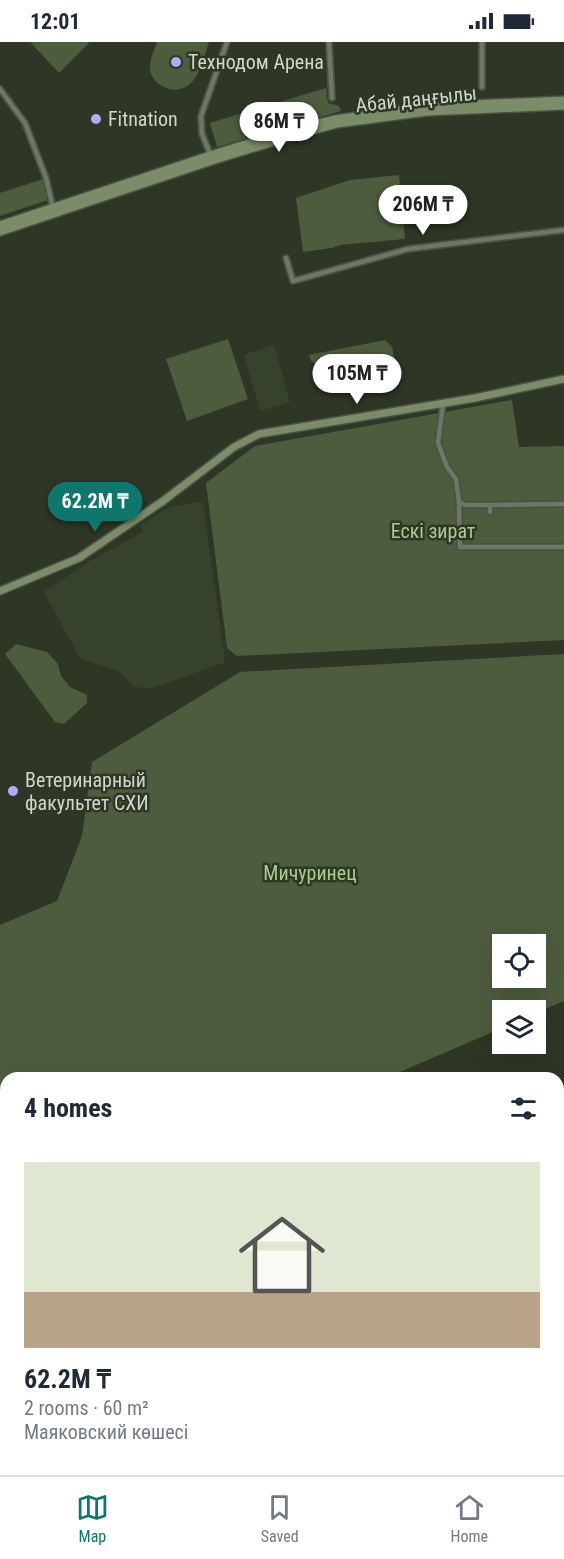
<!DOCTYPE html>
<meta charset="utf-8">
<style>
body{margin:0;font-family:"Roboto Condensed",sans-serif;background:#f6f6f7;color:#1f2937;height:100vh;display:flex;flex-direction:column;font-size:22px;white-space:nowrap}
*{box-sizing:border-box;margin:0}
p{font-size:20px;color:#747a83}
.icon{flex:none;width:33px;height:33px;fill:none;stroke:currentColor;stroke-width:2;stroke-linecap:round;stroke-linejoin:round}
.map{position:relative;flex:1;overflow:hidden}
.panel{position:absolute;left:0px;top:1030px;width:564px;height:404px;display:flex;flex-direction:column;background:#fff;border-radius:18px 18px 0 0;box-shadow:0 6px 24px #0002}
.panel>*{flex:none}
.controls{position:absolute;left:492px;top:892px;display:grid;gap:12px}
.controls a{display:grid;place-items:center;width:54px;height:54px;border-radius:0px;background:#fff;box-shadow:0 6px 24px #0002;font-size:30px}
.price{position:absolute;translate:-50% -51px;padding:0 14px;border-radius:21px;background:#fff;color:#222;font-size:20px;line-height:39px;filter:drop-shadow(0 2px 3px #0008)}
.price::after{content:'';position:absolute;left:50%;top:36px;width:18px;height:14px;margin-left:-9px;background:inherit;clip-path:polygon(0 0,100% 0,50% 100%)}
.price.selected{background:#0f766e;color:#fff}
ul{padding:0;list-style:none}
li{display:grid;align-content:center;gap:12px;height:318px;padding:0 24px}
li span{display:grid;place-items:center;height:186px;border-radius:0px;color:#555}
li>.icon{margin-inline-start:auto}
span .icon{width:108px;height:108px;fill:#fffc;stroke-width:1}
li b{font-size:26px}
h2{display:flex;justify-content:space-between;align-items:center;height:72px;padding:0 24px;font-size:26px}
.status{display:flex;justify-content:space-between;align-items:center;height:42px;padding:0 30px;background:#fff;direction:ltr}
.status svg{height:16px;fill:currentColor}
.tabs{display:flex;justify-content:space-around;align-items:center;height:84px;border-top:2px solid #e0e1e3;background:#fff;font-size:16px;color:#747a83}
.tabs a{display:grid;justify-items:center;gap:3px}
.tabs .selected{color:#0f766e}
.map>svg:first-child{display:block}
.built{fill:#37422c}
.green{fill:#4c5c3d;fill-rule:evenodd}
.water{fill:#152601}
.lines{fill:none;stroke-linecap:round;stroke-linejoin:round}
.street-casing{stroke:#4a5244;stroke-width:8}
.secondary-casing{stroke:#4a5244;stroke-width:10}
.street{stroke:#6d7765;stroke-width:4.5}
.secondary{stroke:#7a8d68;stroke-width:7}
.poi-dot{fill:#abaffb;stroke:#2e3726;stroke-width:2}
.labels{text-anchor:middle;stroke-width:5;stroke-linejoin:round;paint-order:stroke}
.poi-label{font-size:20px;fill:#d0d6cc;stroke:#2e3726;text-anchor:start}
.street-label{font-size:20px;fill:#d0d6cc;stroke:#2e3726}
.park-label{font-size:20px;fill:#aacc8c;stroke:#2e3726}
</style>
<div class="status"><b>12:01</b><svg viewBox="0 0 49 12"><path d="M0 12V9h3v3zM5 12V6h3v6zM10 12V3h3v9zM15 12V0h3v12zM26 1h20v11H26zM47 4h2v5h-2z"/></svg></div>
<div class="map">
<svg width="564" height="1433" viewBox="0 0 564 1433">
<rect width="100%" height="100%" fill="#2e3726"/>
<g class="built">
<polygon points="274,303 290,360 260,369 244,313"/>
<polygon points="203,460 225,620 153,646 134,645 120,630 80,616 44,550 90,519 143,490 140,483 166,467 173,464"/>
</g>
<g class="green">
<polygon points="30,0 90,0 59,31"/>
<path d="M157,0H209C205,12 201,29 193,39C180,55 153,47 150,27C149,18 154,9 157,0Z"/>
<polygon points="326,46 328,61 339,64 341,69 217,105 210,81"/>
<polygon points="399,133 405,197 340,203 332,206 303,210 296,156 350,138"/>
<polygon points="46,136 48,158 0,174 0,151"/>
<polygon points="228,297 248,357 187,379 166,317"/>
<polygon points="385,298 392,305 397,328 367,339 336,335 317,330 315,321 311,319 309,313"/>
<polygon points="512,358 519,405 564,404 564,598 237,614 227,606 206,441 255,404"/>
<polygon points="16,602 47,610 58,622 61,634 70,645 87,653 87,661 64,682 55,680 5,612"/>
<path d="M564,612V959L536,971V969H502V986L386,1036H6V1152L0,1154V883L57,859L82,794L92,720L240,630ZM502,903H536V936H502Z"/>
<polygon points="564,1067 564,1433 490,1433 488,1428 558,1428 558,1069"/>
</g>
<g class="water">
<polygon points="0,1212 6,1213 6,1259 4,1260 0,1258"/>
<polygon points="444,1428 491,1428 494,1433 450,1433"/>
</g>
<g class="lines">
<g class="street-casing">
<g id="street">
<polyline points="329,0 332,56"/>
<polyline points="482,0 482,45"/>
<polyline points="0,47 25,81 46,136 53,166"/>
<polyline points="211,114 202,92 201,74 227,0"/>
<polyline points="286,216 293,239 408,207 564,188"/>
<polyline points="443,362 438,401 447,425 456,437 459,460 465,463 490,463 490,470"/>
<polyline points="459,460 460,505 564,505"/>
<polyline points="490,463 564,462"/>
</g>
</g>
<g class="secondary-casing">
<g id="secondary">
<polyline points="0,183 210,113 294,87 335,77 426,64 564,58"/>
<polyline points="0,190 215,118 296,93 337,82 427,70 564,64"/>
<polyline points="0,549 79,516 163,459 234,405 259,392 475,356 564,337"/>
</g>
</g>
<use href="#street" class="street"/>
<use href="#secondary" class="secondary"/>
</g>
<g class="poi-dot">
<circle cx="176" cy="20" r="6"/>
<circle cx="96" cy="77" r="6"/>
<circle cx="13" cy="749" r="6"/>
</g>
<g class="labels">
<g class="poi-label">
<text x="188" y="27">Технодом Арена</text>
<text x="108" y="84">Fitnation</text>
<text x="25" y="745">Ветеринарный<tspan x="25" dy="23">факультет СХИ</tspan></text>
</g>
<g class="street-label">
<text transform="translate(416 57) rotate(-6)" y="7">Абай даңғылы</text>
</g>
<g class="park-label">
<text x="433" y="496">Ескі зират</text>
<text x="310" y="838">Мичуринец</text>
</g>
</g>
</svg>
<div class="controls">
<a><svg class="icon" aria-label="locate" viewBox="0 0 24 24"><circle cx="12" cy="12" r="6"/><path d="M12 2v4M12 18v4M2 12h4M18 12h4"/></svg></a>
<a><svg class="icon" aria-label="layers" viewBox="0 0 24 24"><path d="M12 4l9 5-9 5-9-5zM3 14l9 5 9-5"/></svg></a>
</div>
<b class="price" style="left:279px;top:111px">86M ₸</b>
<b class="price" style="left:423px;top:194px">206M ₸</b>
<b class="price" style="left:357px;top:363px">105M ₸</b>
<b class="price selected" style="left:95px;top:491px">62.2M ₸</b>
<section class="panel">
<h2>4 homes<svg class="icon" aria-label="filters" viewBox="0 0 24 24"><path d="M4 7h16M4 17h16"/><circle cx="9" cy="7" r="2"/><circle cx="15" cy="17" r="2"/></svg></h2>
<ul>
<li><span style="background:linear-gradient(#dfe7d0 70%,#b9a48a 0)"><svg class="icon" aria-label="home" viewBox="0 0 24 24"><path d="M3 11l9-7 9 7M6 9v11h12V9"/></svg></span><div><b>62.2M ₸</b><p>2 rooms · 60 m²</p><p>Маяковский көшесі</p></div></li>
</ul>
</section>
</div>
<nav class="tabs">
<a class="selected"><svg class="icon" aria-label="map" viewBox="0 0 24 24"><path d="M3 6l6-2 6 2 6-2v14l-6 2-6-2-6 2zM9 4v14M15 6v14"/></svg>Map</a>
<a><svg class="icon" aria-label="saved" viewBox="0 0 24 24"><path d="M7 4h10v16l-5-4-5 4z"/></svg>Saved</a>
<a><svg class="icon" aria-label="home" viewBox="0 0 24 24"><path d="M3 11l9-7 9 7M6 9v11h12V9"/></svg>Home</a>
</nav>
